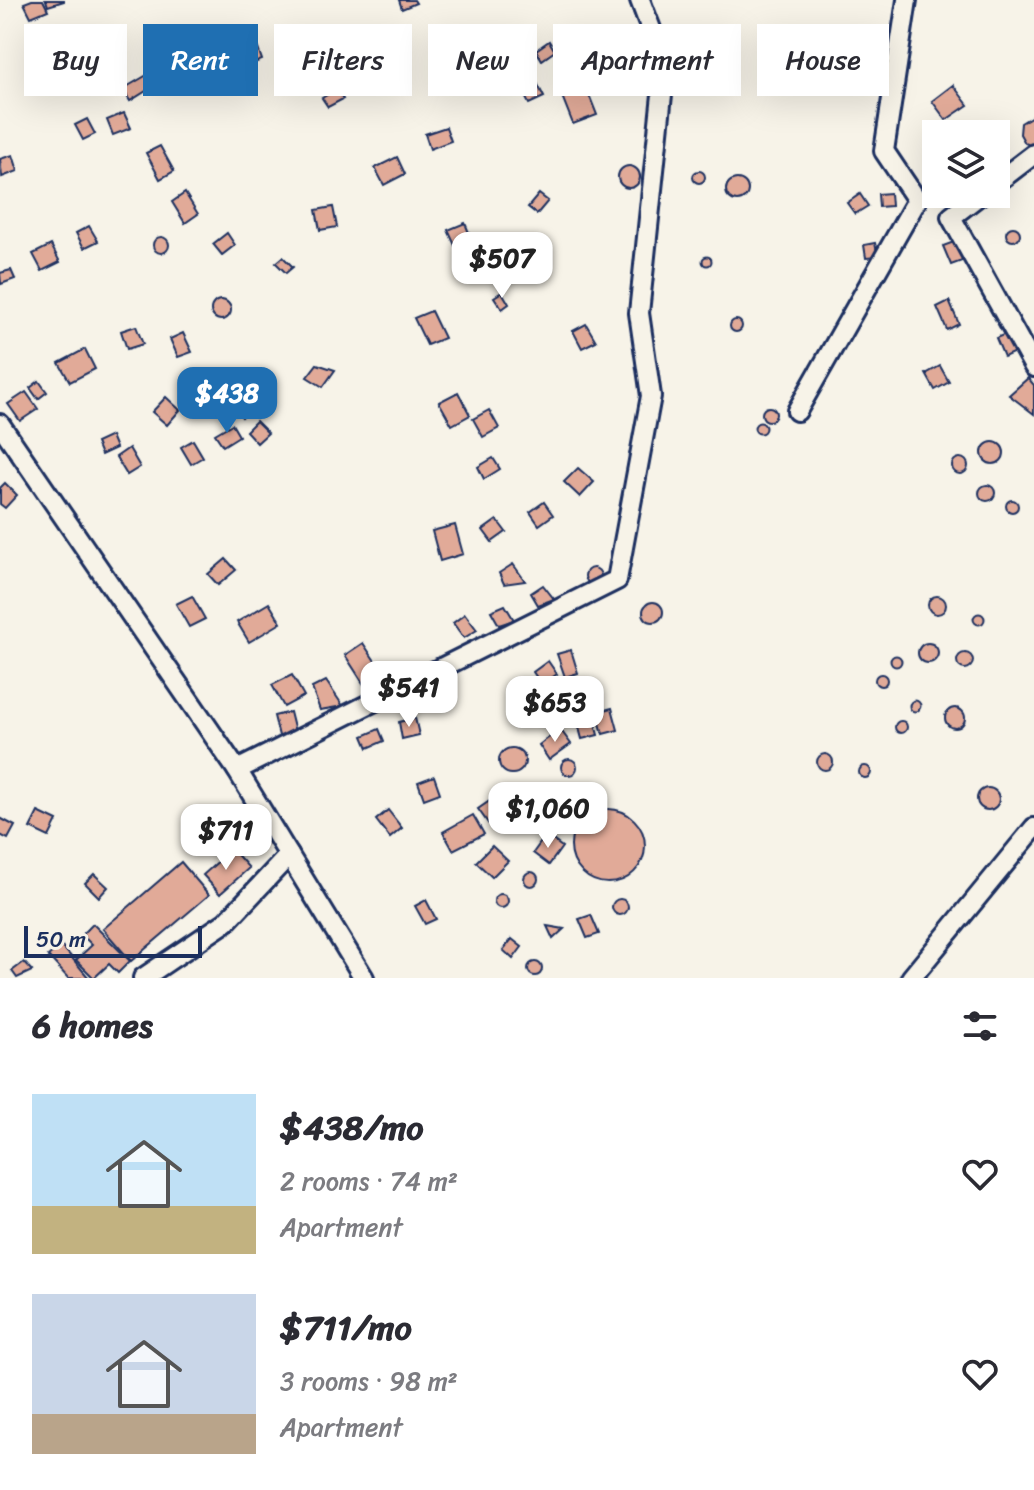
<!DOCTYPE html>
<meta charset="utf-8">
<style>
body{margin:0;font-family:Sriracha,sans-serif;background:#f2f2f3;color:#2b2b33;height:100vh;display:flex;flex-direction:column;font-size:30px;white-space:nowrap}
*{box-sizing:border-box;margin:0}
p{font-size:26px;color:#7c7c81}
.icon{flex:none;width:44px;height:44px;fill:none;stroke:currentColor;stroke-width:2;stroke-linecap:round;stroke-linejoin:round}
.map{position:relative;height:978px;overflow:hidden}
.sheet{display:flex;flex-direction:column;background:#fff;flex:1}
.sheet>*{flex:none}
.top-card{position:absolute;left:24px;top:24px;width:986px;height:72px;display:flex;gap:16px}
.fabs{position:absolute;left:922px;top:120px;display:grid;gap:16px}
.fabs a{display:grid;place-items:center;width:88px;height:88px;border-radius:0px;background:#fff;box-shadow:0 8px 32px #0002;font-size:40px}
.scale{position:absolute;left:24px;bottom:20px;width:178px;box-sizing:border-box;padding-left:8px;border:4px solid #1b2f5e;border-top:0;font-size:22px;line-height:28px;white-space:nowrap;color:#1b2f5e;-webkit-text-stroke:6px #f7f3e8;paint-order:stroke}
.price{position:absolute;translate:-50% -68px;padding:0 18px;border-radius:16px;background:#fff;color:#222;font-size:26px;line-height:52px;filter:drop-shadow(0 2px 4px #0008)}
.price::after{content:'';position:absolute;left:50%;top:48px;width:24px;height:18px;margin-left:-12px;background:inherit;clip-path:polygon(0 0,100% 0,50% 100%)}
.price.on{background:#1f6fb2;color:#fff}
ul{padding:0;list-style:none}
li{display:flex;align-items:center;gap:24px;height:200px;padding:0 32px}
li span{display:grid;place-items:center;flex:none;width:224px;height:160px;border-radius:0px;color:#555}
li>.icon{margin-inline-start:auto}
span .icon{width:96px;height:96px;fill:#fffc;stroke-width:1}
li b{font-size:34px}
h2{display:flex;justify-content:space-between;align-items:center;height:96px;padding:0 32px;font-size:34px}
.pill{padding:0 28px;border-radius:0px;background:#fff;box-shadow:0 8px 32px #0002;font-size:28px;line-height:72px}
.pill.on{background:#1f6fb2;color:#fff}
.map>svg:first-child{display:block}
.building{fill:#e1aa98;stroke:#1b2f5e;stroke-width:2}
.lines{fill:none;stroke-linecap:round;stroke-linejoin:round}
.street-casing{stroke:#1b2f5e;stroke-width:24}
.street{stroke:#f7f3e8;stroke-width:18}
</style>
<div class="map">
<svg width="1034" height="978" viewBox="0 0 1034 978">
<rect width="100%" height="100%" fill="#f7f3e8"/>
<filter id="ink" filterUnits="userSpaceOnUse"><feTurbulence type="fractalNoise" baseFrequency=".0125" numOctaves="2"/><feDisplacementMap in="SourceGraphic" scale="16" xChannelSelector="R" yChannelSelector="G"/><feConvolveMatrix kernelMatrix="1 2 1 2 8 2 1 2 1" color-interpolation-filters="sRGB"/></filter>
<g filter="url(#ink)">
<g class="building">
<polygon points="32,0 43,0 48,10 31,17 24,3"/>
<polygon points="46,0 64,0 64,1 48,6"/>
<polygon points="399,0 414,0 416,3 402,9"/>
<circle cx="799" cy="33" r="5.5"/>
<polygon points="837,32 844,53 829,58 823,36"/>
<polygon points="254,37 262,60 247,66 239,43"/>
<polygon points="549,41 555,51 542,60 536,50"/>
<polygon points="633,42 655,49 649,65 628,57"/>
<polygon points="293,50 302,73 289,79 279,56"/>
<polygon points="497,54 511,56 510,70 496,68"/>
<polygon points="397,65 406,87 392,93 383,71"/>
<polygon points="147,75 154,86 130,101 123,89"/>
<polygon points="582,77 597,115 573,124 558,86"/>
<polygon points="537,83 544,97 529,104 522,90"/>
<polygon points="953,85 968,105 946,120 932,101"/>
<polygon points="337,89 343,99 328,107 322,98"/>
<polygon points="124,113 131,128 113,135 107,120"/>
<polygon points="1034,115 1034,147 1025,143 1020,134 1021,123"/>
<polygon points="87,119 95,134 83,140 75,125"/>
<polygon points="446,127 451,141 430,149 425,134"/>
<polygon points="160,146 174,171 160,179 146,153"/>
<polygon points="13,155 18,171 2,177 0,159"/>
<polygon points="397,157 405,174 384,185 375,168"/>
<circle cx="629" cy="177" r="11"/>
<circle cx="699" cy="177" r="6"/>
<circle cx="737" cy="190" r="11"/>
<polygon points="185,193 198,214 185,223 172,202"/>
<polygon points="890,193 891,206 879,207 878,194"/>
<polygon points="539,194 548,201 537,214 528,207"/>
<polygon points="860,194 868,206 855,214 847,203"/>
<polygon points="333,207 337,227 320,230 316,210"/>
<polygon points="465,223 474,245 458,252 448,230"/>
<polygon points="89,226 98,241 84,248 76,233"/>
<circle cx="1013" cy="234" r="7"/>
<polygon points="227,233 235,245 222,255 213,244"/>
<circle cx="161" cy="245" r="8"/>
<polygon points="962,239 970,258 951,265 943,246"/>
<polygon points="875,243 878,257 866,258 864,245"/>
<polygon points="51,245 60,262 42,271 33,254"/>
<circle cx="707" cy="261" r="4.5"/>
<polygon points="283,257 293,267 286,273 276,263"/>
<polygon points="11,270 15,279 1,284 0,273"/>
<polygon points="502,292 509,304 502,309 494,297"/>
<circle cx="221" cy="310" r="10"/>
<polygon points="949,301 959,324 947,330 937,307"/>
<polygon points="431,311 444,338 427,345 414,318"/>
<circle cx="736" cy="326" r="6"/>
<polygon points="586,324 596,341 582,348 573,331"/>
<polygon points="136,326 143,344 127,349 121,331"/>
<polygon points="183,333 192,352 178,357 170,339"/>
<polygon points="1008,333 1017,351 1004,357 996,338"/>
<polygon points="85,349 95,369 70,382 59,363"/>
<polygon points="317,364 335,370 323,387 307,377"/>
<polygon points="940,366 949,382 935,390 926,374"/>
<polygon points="1028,378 1034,385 1034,414 1009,395"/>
<polygon points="39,381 47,392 38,399 30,388"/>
<polygon points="246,391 257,405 242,417 231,404"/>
<polygon points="26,392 38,409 20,421 8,404"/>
<polygon points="458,392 470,415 452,425 439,402"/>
<polygon points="166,397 180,410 167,425 152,412"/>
<circle cx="769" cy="414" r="7"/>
<polygon points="489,410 499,428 483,437 473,419"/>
<polygon points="256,421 268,433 257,443 246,431"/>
<circle cx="760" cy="428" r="5.5"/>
<polygon points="232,424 239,436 223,446 215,434"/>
<polygon points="111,436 116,448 101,455 96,443"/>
<polygon points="193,440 203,457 191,464 181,447"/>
<circle cx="993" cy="453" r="11"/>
<polygon points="129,448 140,467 127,475 116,457"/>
<circle cx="960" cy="466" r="8"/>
<polygon points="493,458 500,469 484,479 478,467"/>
<polygon points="578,468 594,482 580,497 564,482"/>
<polygon points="5,483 17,495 5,508 0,504 0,488"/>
<circle cx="987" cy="493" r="8"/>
<circle cx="1012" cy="506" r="6"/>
<polygon points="544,502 553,515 539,525 530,512"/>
<polygon points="497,520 506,532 492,542 483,530"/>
<polygon points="455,525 463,554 440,561 432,531"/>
<polygon points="226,559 236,570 218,585 208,574"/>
<polygon points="513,564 525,581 504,584 499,573"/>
<circle cx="593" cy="576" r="8"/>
<polygon points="543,585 554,599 538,605 531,593"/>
<circle cx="937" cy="605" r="9"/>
<polygon points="192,596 205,619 189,627 176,604"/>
<circle cx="653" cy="612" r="10"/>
<polygon points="269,603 281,623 249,642 237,622"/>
<polygon points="505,605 514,620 499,625 491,611"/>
<circle cx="979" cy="619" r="5.5"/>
<polygon points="465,614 477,630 464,638 453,623"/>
<polygon points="363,643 391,685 372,697 345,655"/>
<circle cx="928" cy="653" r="10"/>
<polygon points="571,650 578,673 565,677 557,654"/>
<circle cx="965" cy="661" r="8"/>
<circle cx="896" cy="661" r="5.5"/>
<polygon points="548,661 557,674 542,685 533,672"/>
<circle cx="881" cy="680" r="6"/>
<polygon points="292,675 304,696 284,707 272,685"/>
<polygon points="326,681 343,706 320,710 312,688"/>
<polygon points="529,696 539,707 529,717 519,706"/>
<circle cx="915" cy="706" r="5.5"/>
<circle cx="955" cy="718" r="10"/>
<polygon points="612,708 618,730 603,734 597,712"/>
<polygon points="290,712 296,736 280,740 274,716"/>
<polygon points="415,718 419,735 402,739 399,722"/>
<polygon points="594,720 598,735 582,739 578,724"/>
<circle cx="901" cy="727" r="6"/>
<polygon points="379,729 384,741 368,748 363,736"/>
<polygon points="560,729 571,744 549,760 539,745"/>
<circle cx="512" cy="761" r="13"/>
<circle cx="825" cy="762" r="8"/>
<circle cx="569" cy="767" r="8"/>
<circle cx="865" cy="772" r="6"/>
<polygon points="434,776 440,793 424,799 418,782"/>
<circle cx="988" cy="799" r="11"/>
<polygon points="494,798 504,812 488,823 478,809"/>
<circle cx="608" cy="846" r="37"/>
<polygon points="388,810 402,828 390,838 376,820"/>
<polygon points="38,812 57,821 49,837 30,828"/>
<polygon points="473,815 484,834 453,850 443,832"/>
<polygon points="0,818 15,826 8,839 0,835"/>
<polygon points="546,835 562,847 549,865 533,853"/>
<polygon points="492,846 508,861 492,877 476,862"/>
<polygon points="232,849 249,868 220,894 203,875"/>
<polygon points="181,862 209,895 131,961 103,929"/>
<circle cx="531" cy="879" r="7"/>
<polygon points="94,874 108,887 99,897 85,883"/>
<circle cx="501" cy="901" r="7"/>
<circle cx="620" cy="907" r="8"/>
<polygon points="426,900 436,919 425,924 415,906"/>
<polygon points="591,915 599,934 587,938 579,919"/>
<polygon points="93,924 130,961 118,973 109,964 94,978 76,960 92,945 82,935"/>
<polygon points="547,926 564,929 553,939"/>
<polygon points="512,939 522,947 513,959 503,950"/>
<polygon points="61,945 89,978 68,978 48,956"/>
<polygon points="24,962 32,971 17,978 12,971"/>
<circle cx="535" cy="969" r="7"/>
</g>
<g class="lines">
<g class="street-casing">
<g id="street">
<polyline points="996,183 1034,154"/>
<polyline points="981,194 951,217 1034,367"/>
<polyline points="797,411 917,200 884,151 907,0"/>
<polyline points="0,424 237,770"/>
<polyline points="143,978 226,922 289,855"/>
<polyline points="364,978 237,770 617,580 651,396 639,313 665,66 640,0"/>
<polyline points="911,978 1034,828"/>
</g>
</g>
<use href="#street" class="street"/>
</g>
</g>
</svg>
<div class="fabs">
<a><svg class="icon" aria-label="layers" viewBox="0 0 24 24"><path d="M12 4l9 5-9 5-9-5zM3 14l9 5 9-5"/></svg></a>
</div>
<div class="scale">50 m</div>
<b class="price" style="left:502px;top:300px">$507</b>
<b class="price on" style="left:227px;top:435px">$438</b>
<b class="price" style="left:409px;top:729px">$541</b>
<b class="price" style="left:555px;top:744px">$653</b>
<b class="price" style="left:548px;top:850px">$1,060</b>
<b class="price" style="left:226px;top:872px">$711</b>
<div class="top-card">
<a class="pill">Buy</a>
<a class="pill on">Rent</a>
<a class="pill">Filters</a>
<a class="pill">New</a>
<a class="pill">Apartment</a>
<a class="pill">House</a>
</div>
</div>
<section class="sheet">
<h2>6 homes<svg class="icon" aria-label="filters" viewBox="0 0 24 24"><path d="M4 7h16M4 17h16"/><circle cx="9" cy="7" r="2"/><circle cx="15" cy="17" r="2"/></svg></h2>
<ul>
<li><span style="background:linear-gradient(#bfe0f5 70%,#c2b280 0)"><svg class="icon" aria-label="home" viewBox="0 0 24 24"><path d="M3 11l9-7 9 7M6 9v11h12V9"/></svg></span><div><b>$438/mo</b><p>2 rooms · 74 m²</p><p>Apartment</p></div><svg class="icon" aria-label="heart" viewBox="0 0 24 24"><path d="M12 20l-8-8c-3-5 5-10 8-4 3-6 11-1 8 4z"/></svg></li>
<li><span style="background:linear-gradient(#c9d6e8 75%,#b9a48a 0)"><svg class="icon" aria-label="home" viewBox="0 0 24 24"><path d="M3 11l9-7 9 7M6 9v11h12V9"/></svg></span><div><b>$711/mo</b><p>3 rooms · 98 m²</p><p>Apartment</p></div><svg class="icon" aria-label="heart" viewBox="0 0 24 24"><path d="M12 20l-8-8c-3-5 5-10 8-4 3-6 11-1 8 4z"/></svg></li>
</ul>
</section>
